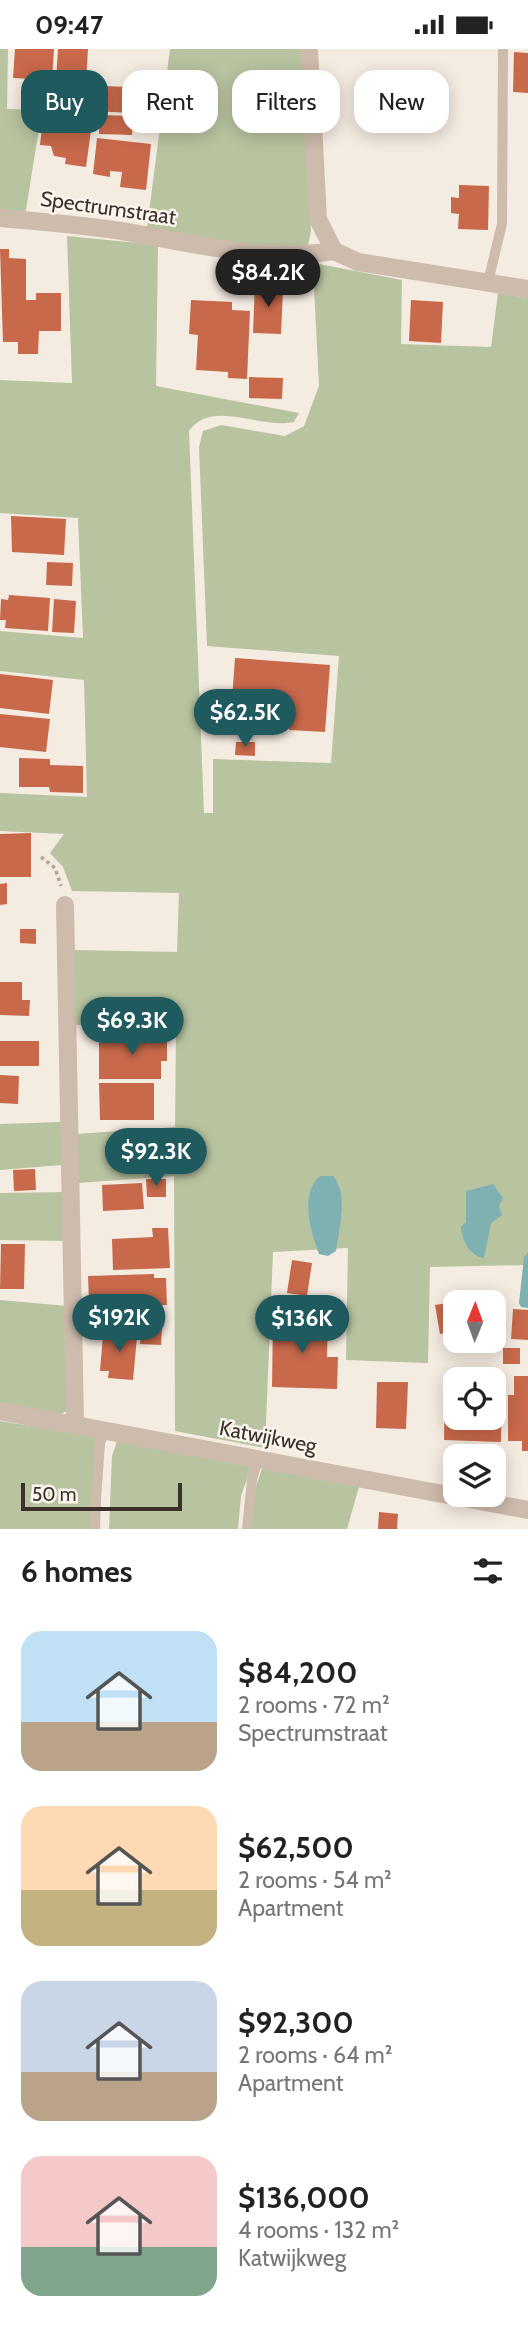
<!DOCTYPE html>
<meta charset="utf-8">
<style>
body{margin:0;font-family:Cabin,sans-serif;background:#f6f6f6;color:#222;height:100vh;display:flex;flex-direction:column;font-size:26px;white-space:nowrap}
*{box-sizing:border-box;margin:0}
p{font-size:23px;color:#767676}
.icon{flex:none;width:38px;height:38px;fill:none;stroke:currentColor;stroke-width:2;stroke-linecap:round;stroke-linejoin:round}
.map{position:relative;height:1480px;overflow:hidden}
.panel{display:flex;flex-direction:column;background:#fff;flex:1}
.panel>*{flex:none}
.top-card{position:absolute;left:21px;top:21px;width:486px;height:63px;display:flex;gap:14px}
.needle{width:46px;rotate:1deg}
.buttons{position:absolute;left:443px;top:1241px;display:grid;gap:14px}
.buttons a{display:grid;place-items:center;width:63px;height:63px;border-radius:14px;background:#fff;box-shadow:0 4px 18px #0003;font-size:35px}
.scale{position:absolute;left:21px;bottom:18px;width:161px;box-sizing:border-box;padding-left:7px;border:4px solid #3b302b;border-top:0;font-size:19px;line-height:24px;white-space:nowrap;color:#3b302b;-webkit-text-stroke:5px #fbf5ee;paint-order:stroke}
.price{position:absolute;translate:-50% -60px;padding:0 16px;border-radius:24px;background:#1f5a5e;color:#fff;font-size:23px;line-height:46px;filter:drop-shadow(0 2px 4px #0008)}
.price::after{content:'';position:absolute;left:50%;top:42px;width:21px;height:16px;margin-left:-10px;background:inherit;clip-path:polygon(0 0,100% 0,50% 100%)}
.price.current{background:#222;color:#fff}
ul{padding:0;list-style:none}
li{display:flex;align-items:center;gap:21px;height:175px;padding:0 21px}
li span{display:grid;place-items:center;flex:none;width:196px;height:140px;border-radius:21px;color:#555}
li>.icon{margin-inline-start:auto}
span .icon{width:84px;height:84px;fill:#fffc;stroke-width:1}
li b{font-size:30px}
h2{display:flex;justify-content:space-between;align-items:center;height:84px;padding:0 21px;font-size:30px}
.tag{padding:0 24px;border-radius:21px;background:#fff;box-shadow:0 4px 18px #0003;font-size:24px;line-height:63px}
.tag.current{background:#1f5a5e;color:#fff}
.status{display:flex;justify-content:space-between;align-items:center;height:49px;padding:0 35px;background:#fff;direction:ltr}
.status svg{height:19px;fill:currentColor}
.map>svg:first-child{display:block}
.green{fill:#b8c4a0}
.water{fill:#7fb0b2}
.building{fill:#c8694b}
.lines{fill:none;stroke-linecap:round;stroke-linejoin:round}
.path{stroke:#b9a596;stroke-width:3.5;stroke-dasharray:3.5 3.5;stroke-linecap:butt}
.service{stroke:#cdbbac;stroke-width:10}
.minor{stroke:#cdbbac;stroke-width:18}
.labels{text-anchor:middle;stroke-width:5;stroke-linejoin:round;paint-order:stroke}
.street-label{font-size:21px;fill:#3b302b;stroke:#fbf5ee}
</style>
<div class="status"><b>09:47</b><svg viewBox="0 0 49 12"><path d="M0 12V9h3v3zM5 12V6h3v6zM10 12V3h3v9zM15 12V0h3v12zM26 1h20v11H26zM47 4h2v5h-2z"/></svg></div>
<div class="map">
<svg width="528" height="1480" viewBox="0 0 528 1480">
<rect width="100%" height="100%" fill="#f4ebe1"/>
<g class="green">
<polygon points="0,0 8,0 7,60 42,61 25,167 0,164"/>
<polygon points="170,0 302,0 311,182 308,197 302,200 217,192 147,179"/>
<path d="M67,187L158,196L156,337L299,364L294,373C261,381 212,349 189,382L204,764H213V710L331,714L339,607L207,597L199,398L203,382L221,376L285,387L304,377L319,337L313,219L319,215L402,231L401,295L491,298L498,244L528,249V1216L430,1218L428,1314L346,1311L348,1199L273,1203L265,1399L175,1382L174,1127L79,1134L77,1085L175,1078L176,980L75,976L74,901L177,903L179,844L72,842L63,818L50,804L64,785L0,782V744L87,748L84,631L0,622V582L83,589L78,469L0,464V331L72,334Z"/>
<polygon points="62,1073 62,1116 0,1121 0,1075"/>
<polygon points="67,1143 68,1192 0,1191 0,1144"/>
<polygon points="0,1251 67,1257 67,1362 61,1365 0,1354"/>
<polygon points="0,1372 107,1389 102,1403 100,1480 0,1480"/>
<polygon points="117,1392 251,1418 241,1447 238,1480 109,1480 112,1407"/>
<polygon points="262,1419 359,1438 347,1480 250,1480 253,1447"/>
</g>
<g class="water">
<path d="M320,1127H333C349,1146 339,1179 336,1202L328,1207L319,1205C311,1183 299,1145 320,1127Z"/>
<path d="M493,1135L503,1149L499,1157L502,1166L491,1174L484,1209C470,1207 462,1192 461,1178L466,1173V1142Z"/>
<polygon points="528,1203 528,1259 521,1258 519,1254 524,1208"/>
</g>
<g class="building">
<polygon points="15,0 54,0 52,31 13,29"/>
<polygon points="58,0 88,0 86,34 56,32"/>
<polygon points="514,3 528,4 528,44 513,43"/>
<polygon points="103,37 129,38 129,42 136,43 135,58 129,57 129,64 96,62 97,43 103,43"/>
<polygon points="52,49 81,50 80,61 51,60"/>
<polygon points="44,61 93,67 86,118 65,115 66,109 54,107 51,97 40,96"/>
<polygon points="99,66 133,67 132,86 99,85"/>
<polygon points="97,89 151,95 146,141 120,138 122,123 110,122 110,128 93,125"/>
<polygon points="459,136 489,137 488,181 458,180 459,165 451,164 451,148 459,149"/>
<polygon points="0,200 9,200 9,209 26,210 26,251 36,251 36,244 61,244 61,282 39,282 38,305 18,305 18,293 3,293"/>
<polygon points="255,233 275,234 274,240 283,241 281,285 253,284"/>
<polygon points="191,251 232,253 232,261 250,262 247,330 228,329 228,323 196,321 198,286 189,285"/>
<polygon points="411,251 443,253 441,294 409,292"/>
<polygon points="249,328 283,329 282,350 249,349"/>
<polygon points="11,467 66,470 64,506 12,503"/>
<polygon points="47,513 73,514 72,537 46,536"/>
<polygon points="9,546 50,549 48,582 5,579 6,571 0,571 1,550 8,551"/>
<polygon points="54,550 76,552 74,584 52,583"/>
<polygon points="235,609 330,616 325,683 289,681 290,668 231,664"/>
<polygon points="0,625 53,631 49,665 0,659"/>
<polygon points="0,665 50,670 46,703 0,698"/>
<polygon points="236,693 255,693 255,707 235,706"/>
<polygon points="19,709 50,710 50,716 83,717 83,744 50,743 49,738 19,738"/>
<polygon points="31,784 31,828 0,828 0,785"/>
<polygon points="7,834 7,855 0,856 0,835"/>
<polygon points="20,880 36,880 36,895 20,894"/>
<polygon points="0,933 22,933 22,951 30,951 29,967 0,966"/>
<polygon points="99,986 167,986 167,1012 161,1012 161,1030 99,1030"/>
<rect x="0" y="992" width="39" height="25"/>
<polygon points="0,1026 19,1027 18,1055 0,1054"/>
<polygon points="99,1034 154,1034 154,1071 100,1071"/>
<polygon points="35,1120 36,1141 14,1142 13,1121"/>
<polygon points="146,1130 166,1130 166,1148 147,1148"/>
<polygon points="142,1134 144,1160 103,1162 102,1136"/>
<polygon points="152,1179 168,1179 170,1219 113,1221 112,1190 153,1188"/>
<polygon points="1,1195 25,1195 24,1240 0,1240"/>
<polygon points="292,1211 312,1214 307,1247 287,1244"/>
<polygon points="154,1225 154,1229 166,1229 167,1256 114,1258 114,1250 89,1251 88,1227"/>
<polygon points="455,1253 455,1282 440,1285 435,1256"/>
<polygon points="513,1260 528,1261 528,1291 511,1290"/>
<polygon points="273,1265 289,1266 288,1283 292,1283 292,1271 328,1272 327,1308 338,1308 337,1340 272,1338"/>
<polygon points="142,1277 162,1278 161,1296 140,1295"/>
<polygon points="117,1279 134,1280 134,1288 137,1288 133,1331 108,1329 109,1322 100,1322 103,1286 116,1287"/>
<rect x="503" y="1299" width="17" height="16"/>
<polygon points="514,1327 528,1327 528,1402 522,1402 522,1392 508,1392 508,1346 514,1346"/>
<polygon points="494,1332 499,1332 498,1342 502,1342 501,1393 444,1391 445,1341 455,1341 455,1368 494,1368"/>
<polygon points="377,1333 408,1333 406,1380 376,1379"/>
<polygon points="379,1463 398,1465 397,1480 378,1480"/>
</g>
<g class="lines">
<polyline class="path" points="41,808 55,819 61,837"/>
<g class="service">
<polyline points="488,233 502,175 503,0"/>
<polyline points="94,1480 101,1380"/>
<polyline points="247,1480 252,1431 258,1409"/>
</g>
<g class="minor">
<polyline points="309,0 318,170 334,202 358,213 528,240"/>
<path d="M0,169C43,173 85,176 127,183C195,195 265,213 334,202"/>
<polyline points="65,856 75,1374"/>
<polyline points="0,1362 528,1461"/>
</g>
</g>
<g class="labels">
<g class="street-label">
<text transform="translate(108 159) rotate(8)" y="7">Spectrumstraat</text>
<text transform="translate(268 1388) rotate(11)" y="7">Katwijkweg</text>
</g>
</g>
</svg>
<div class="buttons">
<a><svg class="needle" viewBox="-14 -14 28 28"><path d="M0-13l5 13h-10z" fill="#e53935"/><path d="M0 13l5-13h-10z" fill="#767676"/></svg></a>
<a><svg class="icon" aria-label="locate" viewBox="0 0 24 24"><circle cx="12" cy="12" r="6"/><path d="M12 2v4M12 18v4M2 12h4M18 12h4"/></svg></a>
<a><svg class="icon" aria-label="layers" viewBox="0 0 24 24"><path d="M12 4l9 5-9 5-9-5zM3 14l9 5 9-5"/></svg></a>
</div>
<div class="scale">50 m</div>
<b class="price current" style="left:268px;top:260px">$84.2K</b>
<b class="price" style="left:245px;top:700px">$62.5K</b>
<b class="price" style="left:132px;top:1008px">$69.3K</b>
<b class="price" style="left:156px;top:1139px">$92.3K</b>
<b class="price" style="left:119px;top:1305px">$192K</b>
<b class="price" style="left:302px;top:1306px">$136K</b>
<div class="top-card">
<a class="tag current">Buy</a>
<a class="tag">Rent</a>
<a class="tag">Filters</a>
<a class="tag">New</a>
</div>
</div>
<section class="panel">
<h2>6 homes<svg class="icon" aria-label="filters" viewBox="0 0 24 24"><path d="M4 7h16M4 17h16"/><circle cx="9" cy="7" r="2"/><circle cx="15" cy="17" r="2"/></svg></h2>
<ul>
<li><span style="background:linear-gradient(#bfe0f5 65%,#b9a48a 0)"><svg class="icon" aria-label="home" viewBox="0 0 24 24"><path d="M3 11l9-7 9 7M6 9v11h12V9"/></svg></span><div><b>$84,200</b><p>2 rooms · 72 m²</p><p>Spectrumstraat</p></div></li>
<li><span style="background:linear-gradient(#ffd9b3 60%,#c2b280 0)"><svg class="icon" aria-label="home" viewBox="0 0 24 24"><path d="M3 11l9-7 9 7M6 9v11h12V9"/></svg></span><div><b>$62,500</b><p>2 rooms · 54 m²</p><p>Apartment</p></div></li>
<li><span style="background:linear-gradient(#c9d6e8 65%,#b9a48a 0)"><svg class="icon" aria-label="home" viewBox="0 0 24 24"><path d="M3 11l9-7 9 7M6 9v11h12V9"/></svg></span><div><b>$92,300</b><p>2 rooms · 64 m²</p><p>Apartment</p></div></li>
<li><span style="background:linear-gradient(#f6c9c9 65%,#7fa58c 0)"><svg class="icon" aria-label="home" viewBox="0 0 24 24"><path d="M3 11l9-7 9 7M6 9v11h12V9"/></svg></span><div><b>$136,000</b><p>4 rooms · 132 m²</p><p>Katwijkweg</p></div></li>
</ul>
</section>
